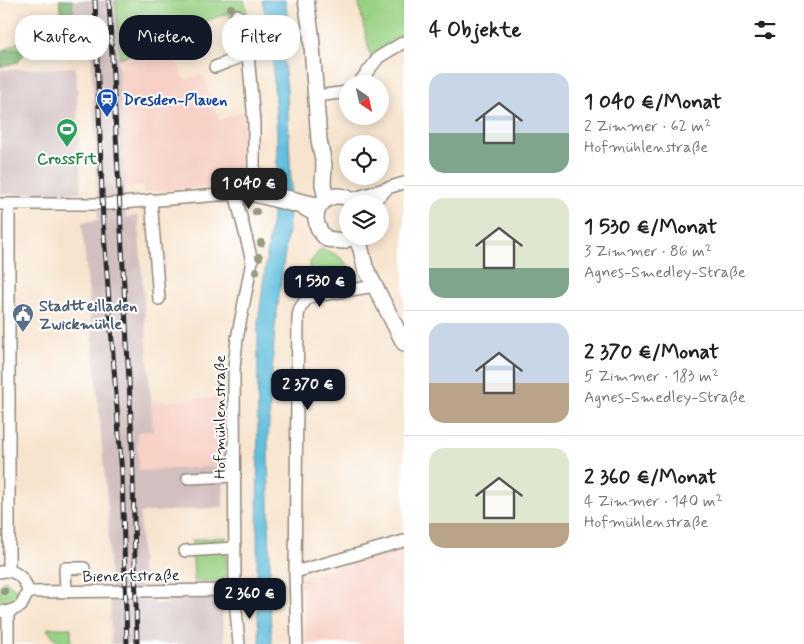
<!DOCTYPE html>
<html lang="de">
<meta charset="utf-8">
<style>
body{margin:0;font-family:Mynerve,sans-serif;background:#f2f2f2;color:#202124;height:100vh;display:flex;flex-direction:column;font-size:19px;white-space:nowrap}
*{box-sizing:border-box;margin:0}
p{font-size:16px;color:#757577}
.icon{flex:none;width:28px;height:28px;fill:none;stroke:currentColor;stroke-width:2;stroke-linecap:round;stroke-linejoin:round}
.map{position:relative;flex:1;overflow:hidden}
.side{display:flex;flex-direction:column;background:#fff;width:400px}
.side>*{flex:none}
.guide{position:absolute;left:15px;top:15px;width:314px;height:45px;display:flex;gap:10px}
.needle{width:32px;rotate:146deg}
.fabs{position:absolute;left:339px;top:75px;display:grid;gap:10px}
.fabs a{display:grid;place-items:center;width:50px;height:50px;border-radius:50%;background:#fff;box-shadow:0 2px 12px #0003;font-size:25px}
.price{position:absolute;translate:-50% -42px;padding:0 11px;border-radius:10px;background:#111827;color:#fff;font-size:16px;line-height:32px;filter:drop-shadow(0 1px 2px #0008)}
.price::after{content:'';position:absolute;left:50%;top:30px;width:15px;height:11px;margin-left:-8px;background:inherit;clip-path:polygon(0 0,100% 0,50% 100%)}
.price.active{background:#222;color:#fff}
ul{padding:0;list-style:none}
li{display:flex;align-items:center;gap:15px;height:125px;padding:0 25px}
li+li{border-top:1px solid #e0e0e0}
li span{display:grid;place-items:center;flex:none;width:140px;height:100px;border-radius:15px;color:#555}
li>.icon{margin-inline-start:auto}
span .icon{width:60px;height:60px;fill:#fffc;stroke-width:1}
li b{font-size:21px}
h2{display:flex;justify-content:space-between;align-items:center;height:60px;padding:0 25px;font-size:21px}
.tag{padding:0 18px;border-radius:20px;background:#fff;box-shadow:0 2px 12px #0003;font-size:18px;line-height:45px}
.tag.active{background:#111827;color:#fff}
main{display:flex;flex:1;min-height:0}
.map>svg:first-child{display:block}
.built{fill:#f7d1c6}
.industrial{fill:#d2bfbf}
.green{fill:#99d083;stroke:#627e57}
.forest{fill:#7ab271;stroke:#526e4e}
.water{fill:#5fbddd;stroke:#457484}
.pier{fill:#f7e4ce}
.lines{fill:none;stroke-linecap:round;stroke-linejoin:round}
.minor-casing{stroke:#91887c;stroke-width:14}
.major-casing{stroke:#91887c;stroke-width:18}
.minor{stroke:#fff;stroke-width:11}
.major{stroke:#fff;stroke-width:15}
.rail-casing{stroke:#2b2b2b;stroke-width:5}
.rail{stroke:#fff;stroke-width:3;stroke-dasharray:9;stroke-linecap:butt}
.tree{fill:#999a83}
.labels{text-anchor:middle;stroke-width:4;stroke-linejoin:round;paint-order:stroke}
.transit-label{font-size:16px;font-weight:bold;fill:#164399;stroke:#fff;text-anchor:start}
.leisure-label{font-size:16px;font-weight:bold;fill:#27864d;stroke:#fff}
.service-label{font-size:16px;font-weight:bold;fill:#4e5e75;stroke:#fff;text-anchor:start}
.street-label{font-size:16px;fill:#2b2b2b;stroke:#fff}
</style>
<main>
<div class="map">
<svg width="404" height="644" viewBox="0 0 404 644">
<rect width="100%" height="100%" fill="#fff"/>
<filter id="ink" filterUnits="userSpaceOnUse"><feTurbulence type="fractalNoise" baseFrequency=".02" numOctaves="2"/><feDisplacementMap in="SourceGraphic" scale="10" xChannelSelector="R" yChannelSelector="G"/><feConvolveMatrix kernelMatrix="1 2 1 2 8 2 1 2 1" color-interpolation-filters="sRGB"/></filter>
<filter id="wash" filterUnits="userSpaceOnUse"><feTurbulence type="fractalNoise" baseFrequency=".0096" numOctaves="4" result="noise"/><feDisplacementMap in="SourceGraphic" scale="20" xChannelSelector="R" yChannelSelector="G"/><feGaussianBlur stdDeviation="1.12" result="paint"/><feColorMatrix in="noise" values="0 0 0 0 0 0 0 0 0 0 0 0 0 0 0 0 0 1.4 0 .05"/><feComposite in="paint" operator="in"/></filter>
<g filter="url(#wash)">
<rect width="100%" height="100%" fill="#f7e4ce"/>
<g class="built">
<polygon points="169,40 184,80 202,74 219,120 248,109 250,115 250,171 245,183 144,193 143,185 123,187 120,58"/>
<polygon points="223,397 224,466 139,472 137,432 153,431 151,402"/>
<polygon points="404,548 404,644 306,644 304,588 299,588 302,578"/>
</g>
<g class="industrial">
<polygon points="72,0 116,0 126,217 138,216 153,431 137,432 139,471 224,466 223,507 140,513 142,599 152,600 155,604 166,604 169,599 216,598 221,603 225,644 111,644 108,512 82,222 98,220 91,51 75,40"/>
<polygon points="76,67 81,192 0,194 0,70"/>
</g>
<g class="green">
<polygon points="116,0 244,0 248,15 231,19 228,13 168,35 169,40 120,58"/>
<polygon points="358,0 404,0 404,40 371,59"/>
<polygon points="61,19 64,42 2,51"/>
<path d="M321,249C344,255 347,263 358,282L305,289L310,262Z"/>
<polygon points="226,537 226,576 221,581 194,581 192,540"/>
<polygon points="5,580 18,591 7,605 0,600 0,585"/>
<polygon points="48,628 71,628 71,644 60,644 47,630"/>
</g>
<g class="forest">
<polygon points="59,0 72,0 75,40 64,42"/>
<polygon points="30,47 18,62 0,67 0,52"/>
</g>
<polygon class="water" points="262,0 285,0 290,35 283,56 287,90 291,184 290,214 275,326 268,439 270,569 269,595 272,644 260,644 257,605 258,323 277,179 277,132 272,54 268,24"/>
<polygon class="pier" points="273,575 272,584 255,589 255,580"/>
</g>
<g filter="url(#ink)">
<g class="lines">
<g class="minor-casing">
<g id="minor">
<polyline points="237,15 248,54 254,122 254,173 243,193"/>
<polyline points="215,67 248,54"/>
<polyline points="358,84 379,57 404,42"/>
<polyline points="316,96 348,92"/>
<polyline points="235,193 252,261 237,339 234,368 235,599 239,644"/>
<polyline points="243,193 253,188 321,204"/>
<polyline points="351,199 404,183"/>
<polyline points="151,200 159,299"/>
<polyline points="0,204 109,204 243,193 301,208 315,216"/>
<polyline points="370,204 385,191"/>
<polyline points="188,478 235,476"/>
<polyline points="185,551 235,548"/>
<polyline points="9,571 9,205"/>
<path d="M0,572C15,568 25,578 28,592L21,606L8,612L0,611"/>
<polyline points="295,572 404,541"/>
<polyline points="28,592 235,590"/>
<polyline points="66,592 65,568 84,568"/>
<polyline points="8,612 8,644"/>
<polyline points="297,644 295,572 298,316 300,308 308,297 375,286"/>
</g>
</g>
<g class="major-casing">
<g id="major">
<polyline points="306,0 311,33 319,140 324,165 323,184 326,199"/>
<path d="M353,236L343,241L327,239C299,215 331,180 356,204"/>
<polyline points="355,236 361,249 365,267 404,343"/>
</g>
</g>
<use href="#minor" class="minor"/>
<use href="#major" class="major"/>
<g class="rail-casing">
<g id="rail">
<polyline points="95,0 103,221 122,475 127,644"/>
<polyline points="109,0 132,439 137,644"/>
</g>
</g>
<use href="#rail" class="rail"/>
</g>
<g class="tree">
<circle cx="231" cy="8" r="4"/>
<circle cx="24" cy="39" r="4"/>
<circle cx="256" cy="212" r="4"/>
<circle cx="261" cy="243" r="4"/>
<circle cx="259" cy="257" r="4"/>
<circle cx="256" cy="271" r="4"/>
<circle cx="4" cy="591" r="4"/>
</g>
</g>
<defs>
<g id="station-pin" transform="scale(1.125)"><path d="M0 17L-7.5 6A9.5 9.5 0 1 1 7.5 6Z" fill="#1a4fb4" stroke="#fff"/><path d="M-3-6H3Q5-6 5-4V2Q5 4 3 4L4.5 6H3L1.5 4h-3L-3 6H-4.5L-3 4Q-5 4-5 2V-4Q-5-6-3-6ZM-3.5-4v3h7v-3ZM-3.5 1v1.5H-2V1ZM2 1v1.5H3.5V1Z" fill="#fff"/></g>
<g id="stadium-pin" transform="scale(1.125)"><path d="M0 17L-7.5 6A9.5 9.5 0 1 1 7.5 6Z" fill="#2e9e5b" stroke="#fff"/><path d="M0-5a6.5 5 0 1 0 0 10a6.5 5 0 1 0 0-10ZM-3.5-1.8h7v3.6h-7Z" fill="#fff"/></g>
<g id="civic-pin" transform="scale(1.125)"><path d="M0 17L-7.5 6A9.5 9.5 0 1 1 7.5 6Z" fill="#5c6f8a" stroke="#fff"/><path d="M-.6-6.5H3V-4.5H.6V-3L4-1V1h2V6H-6V1h2V-1L-.6-3ZM-1.2 2.5V6h2.4V2.5Z" fill="#fff"/></g>
</defs>
<g fill-rule="evenodd">
<use href="#station-pin" x="107" y="99"/>
<use href="#stadium-pin" x="67" y="129"/>
<use href="#civic-pin" x="23" y="314"/>
</g>
<g class="labels">
<g class="transit-label">
<text x="123" y="105">Dresden-Plauen</text>
</g>
<g class="leisure-label">
<text x="67" y="164">CrossFit</text>
</g>
<g class="service-label">
<text x="39" y="311">Stadtteilladen<tspan x="39" dy="18">Zwickmühle</tspan></text>
</g>
<g class="street-label">
<text transform="translate(219 417) rotate(-90)" y="6">Hofmühlenstraße</text>
<text transform="translate(131 575) rotate(-1)" y="6">Bienertstraße</text>
</g>
</g>
</svg>
<div class="fabs">
<a><svg class="needle" viewBox="-14 -14 28 28"><path d="M0-13l5 13h-10z" fill="#e53935"/><path d="M0 13l5-13h-10z" fill="#757577"/></svg></a>
<a><svg class="icon" aria-label="locate" viewBox="0 0 24 24"><circle cx="12" cy="12" r="6"/><path d="M12 2v4M12 18v4M2 12h4M18 12h4"/></svg></a>
<a><svg class="icon" aria-label="layers" viewBox="0 0 24 24"><path d="M12 4l9 5-9 5-9-5zM3 14l9 5 9-5"/></svg></a>
</div>
<b class="price active" style="left:249px;top:210px">1 040 €</b>
<b class="price" style="left:320px;top:308px">1 530 €</b>
<b class="price" style="left:308px;top:411px">2 370 €</b>
<b class="price" style="left:250px;top:620px">2 360 €</b>
<div class="guide">
<a class="tag">Kaufen</a>
<a class="tag active">Mieten</a>
<a class="tag">Filter</a>
</div>
</div>
<section class="side">
<h2>4 Objekte<svg class="icon" aria-label="filters" viewBox="0 0 24 24"><path d="M4 7h16M4 17h16"/><circle cx="9" cy="7" r="2"/><circle cx="15" cy="17" r="2"/></svg></h2>
<ul>
<li><span style="background:linear-gradient(#c9d6e8 60%,#7fa58c 0)"><svg class="icon" aria-label="home" viewBox="0 0 24 24"><path d="M3 11l9-7 9 7M6 9v11h12V9"/></svg></span><div><b>1 040 €/Monat</b><p>2 Zimmer · 62 m²</p><p>Hofmühlenstraße</p></div></li>
<li><span style="background:linear-gradient(#dfe7d0 70%,#7fa58c 0)"><svg class="icon" aria-label="home" viewBox="0 0 24 24"><path d="M3 11l9-7 9 7M6 9v11h12V9"/></svg></span><div><b>1 530 €/Monat</b><p>3 Zimmer · 86 m²</p><p>Agnes-Smedley-Straße</p></div></li>
<li><span style="background:linear-gradient(#c9d6e8 60%,#b9a48a 0)"><svg class="icon" aria-label="home" viewBox="0 0 24 24"><path d="M3 11l9-7 9 7M6 9v11h12V9"/></svg></span><div><b>2 370 €/Monat</b><p>5 Zimmer · 183 m²</p><p>Agnes-Smedley-Straße</p></div></li>
<li><span style="background:linear-gradient(#dfe7d0 75%,#b9a48a 0)"><svg class="icon" aria-label="home" viewBox="0 0 24 24"><path d="M3 11l9-7 9 7M6 9v11h12V9"/></svg></span><div><b>2 360 €/Monat</b><p>4 Zimmer · 140 m²</p><p>Hofmühlenstraße</p></div></li>
</ul>
</section>
</main>
